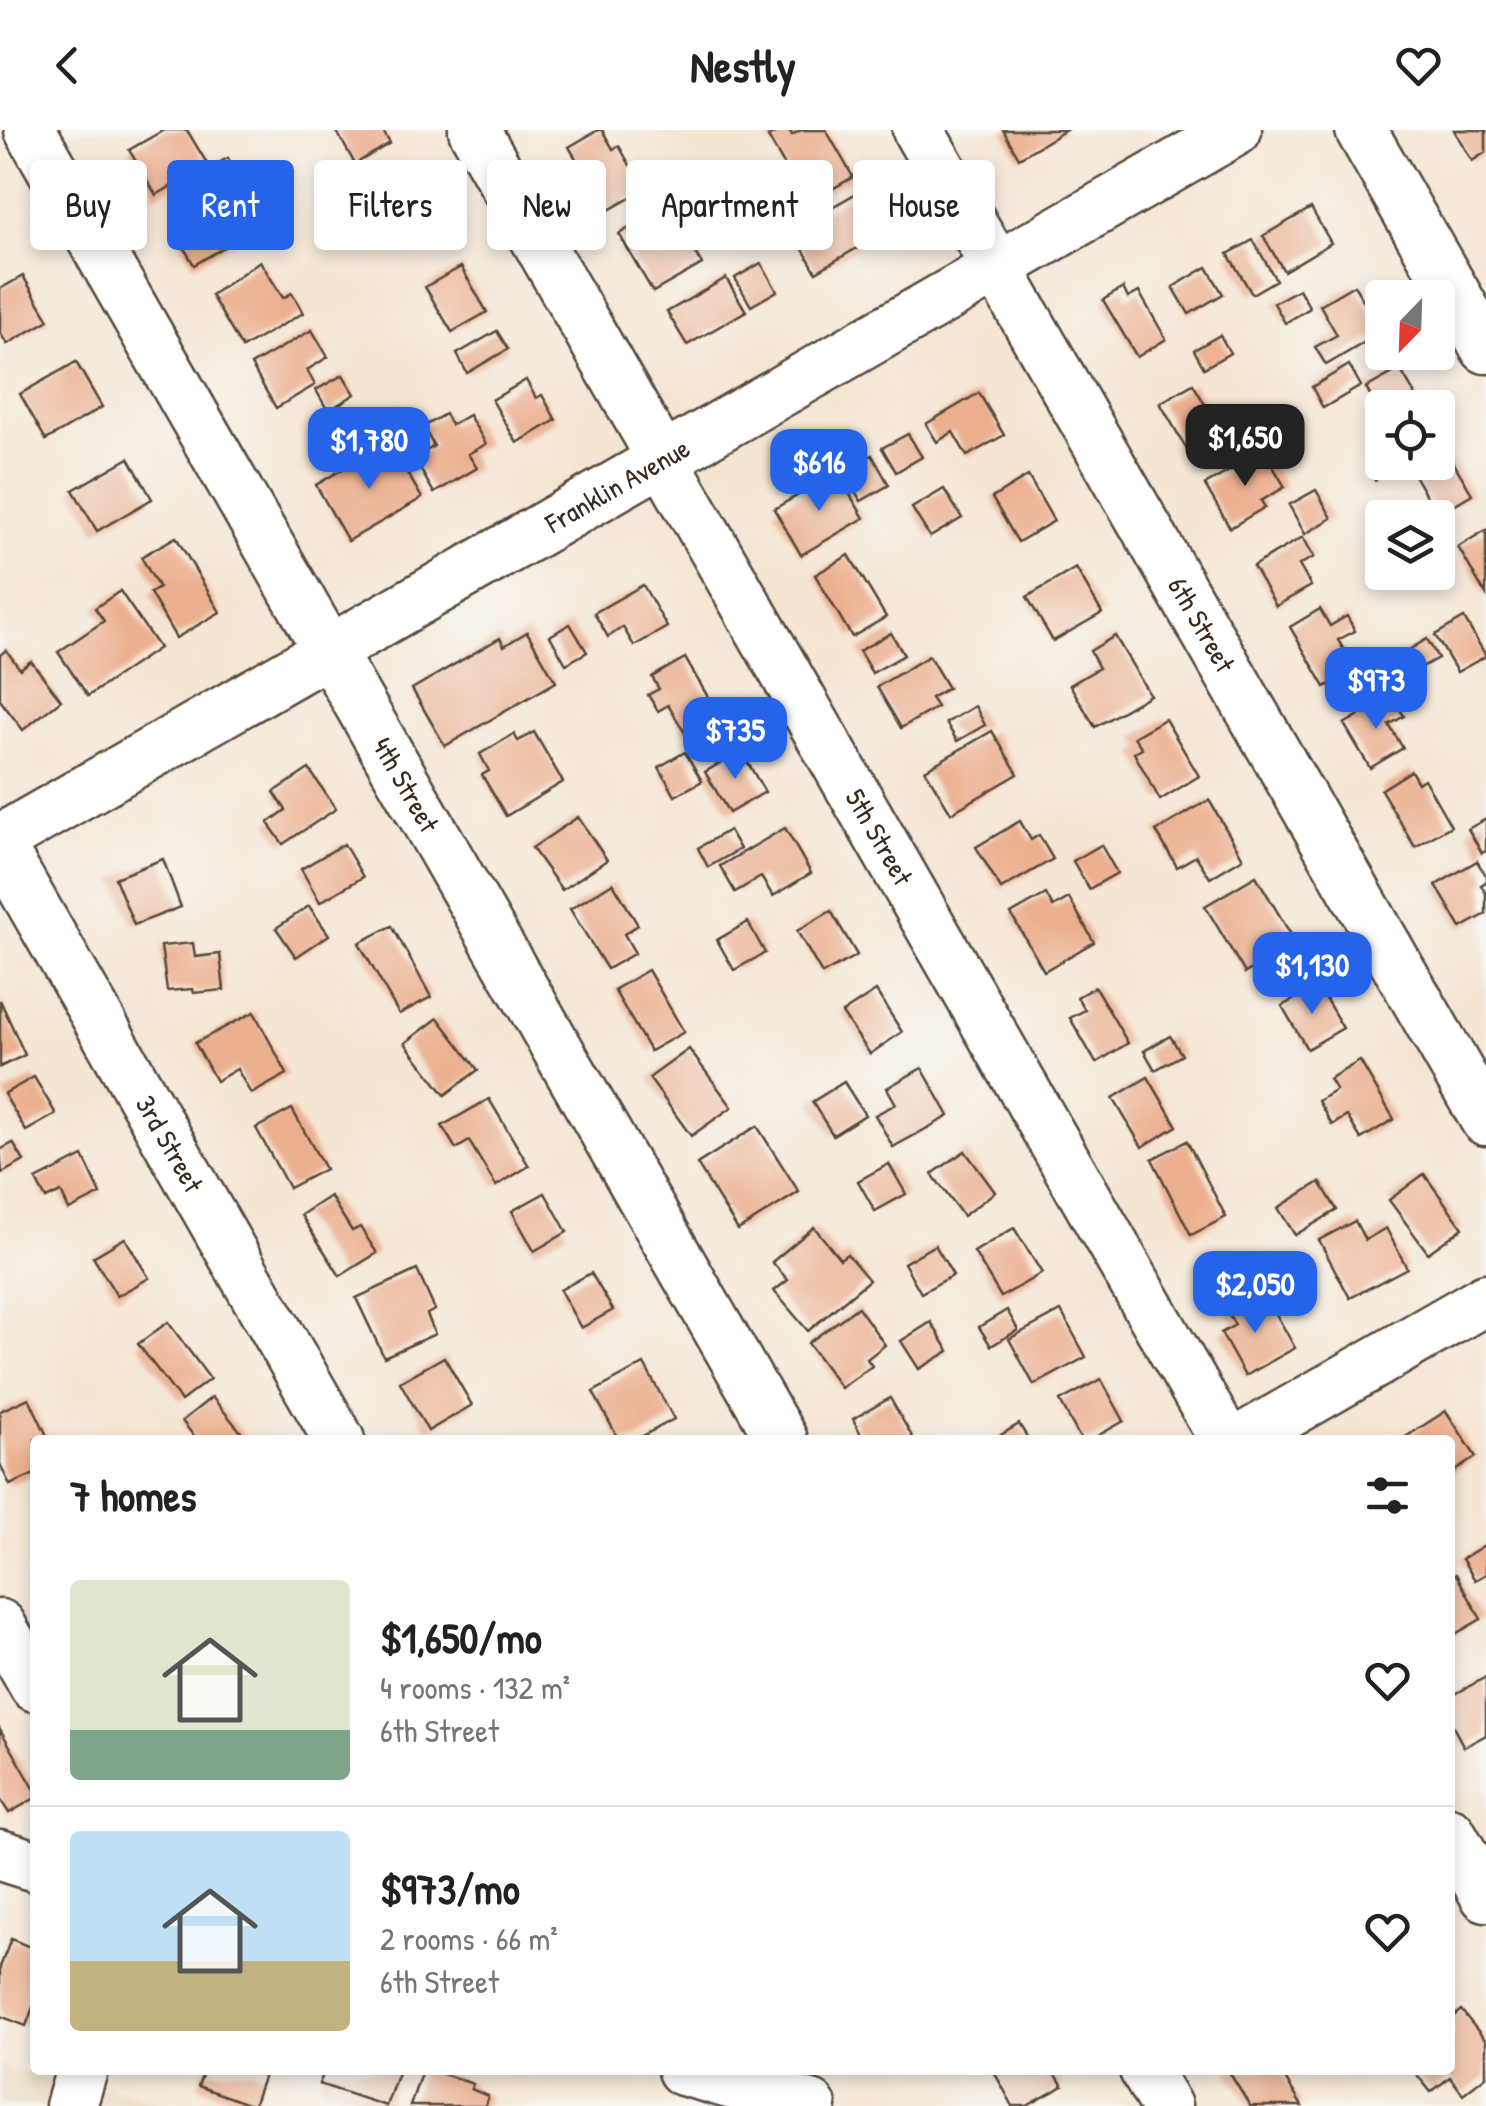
<!DOCTYPE html>
<meta charset="utf-8">
<style>
body{margin:0;font-family:"Patrick Hand",sans-serif;background:#f2f2f2;color:#222;height:100vh;display:flex;flex-direction:column;font-size:38px;white-space:nowrap}
*{box-sizing:border-box;margin:0}
p{font-size:32px;color:#767676}
.icon{flex:none;width:55px;height:55px;fill:none;stroke:currentColor;stroke-width:2;stroke-linecap:round;stroke-linejoin:round}
.map{position:relative;flex:1;overflow:hidden}
.panel{position:absolute;left:30px;top:1305px;width:1425px;height:640px;display:flex;flex-direction:column;background:#fff;border-radius:10px;box-shadow:0 5px 15px #0003}
.panel>*{flex:none}
.top-card{position:absolute;left:30px;top:30px;width:1428px;height:90px;display:flex;gap:20px}
.needle{width:65px;rotate:203deg}
.fabs{position:absolute;left:1365px;top:150px;display:grid;gap:20px}
.fabs a{display:grid;place-items:center;width:90px;height:90px;border-radius:10px;background:#fff;box-shadow:0 5px 15px #0003;font-size:50px}
.price{position:absolute;translate:-50% -85px;padding:0 22px;border-radius:20px;background:#2563eb;color:#fff;font-size:32px;line-height:65px;filter:drop-shadow(0 2px 5px #0008)}
.price::after{content:'';position:absolute;left:50%;top:60px;width:30px;height:22px;margin-left:-15px;background:inherit;clip-path:polygon(0 0,100% 0,50% 100%)}
.price.current{background:#222;color:#fff}
ul{padding:0;list-style:none}
li{display:flex;align-items:center;gap:30px;height:250px;padding:0 40px}
li+li{border-top:2px solid #e0e0e0}
li span{display:grid;place-items:center;flex:none;width:280px;height:200px;border-radius:10px;color:#555}
li>.icon{margin-inline-start:auto}
span .icon{width:120px;height:120px;fill:#fffc;stroke-width:1}
li b{font-size:42px}
h2{display:flex;justify-content:space-between;align-items:center;height:120px;padding:0 40px;font-size:42px}
.pill{padding:0 35px;border-radius:10px;background:#fff;box-shadow:0 5px 15px #0003;font-size:35px;line-height:90px}
.pill.current{background:#2563eb;color:#fff}
header{display:flex;justify-content:space-between;align-items:center;height:130px;padding:0 40px;background:#fff;font-size:45px;font-weight:800}
.map>svg:first-child{display:block}
.built{fill:#e9d9ba}
.building{fill:#ecb090}
.lines{fill:none;stroke-linecap:round;stroke-linejoin:round}
.minor-casing{stroke:#574639;stroke-width:55}
.minor{stroke:#fff;stroke-width:50}
.labels{text-anchor:middle;stroke-width:8;stroke-linejoin:round;paint-order:stroke}
.street-label{font-size:28px;fill:#3b2a1e;stroke:#f6f6f2}
</style>
<header><svg class="icon" aria-label="back" viewBox="0 0 24 24"><path d="M15 5l-7 7 7 7"/></svg>Nestly<svg class="icon" aria-label="heart" viewBox="0 0 24 24"><path d="M12 20l-8-8c-3-5 5-10 8-4 3-6 11-1 8 4z"/></svg></header>
<div class="map">
<svg width="1486" height="1976" viewBox="0 0 1486 1976">
<rect width="100%" height="100%" fill="#f6f6f2"/>
<filter id="ink" filterUnits="userSpaceOnUse"><feTurbulence type="fractalNoise" baseFrequency=".01" numOctaves="2"/><feDisplacementMap in="SourceGraphic" scale="20" xChannelSelector="R" yChannelSelector="G"/><feConvolveMatrix kernelMatrix="1 2 1 2 8 2 1 2 1" color-interpolation-filters="sRGB"/></filter>
<filter id="wash" filterUnits="userSpaceOnUse"><feTurbulence type="fractalNoise" baseFrequency=".0048" numOctaves="4" result="noise"/><feDisplacementMap in="SourceGraphic" scale="40" xChannelSelector="R" yChannelSelector="G"/><feGaussianBlur stdDeviation="2.25" result="paint"/><feColorMatrix in="noise" values="0 0 0 0 0 0 0 0 0 0 0 0 0 0 0 0 0 1.4 0 .05"/><feComposite in="paint" operator="in"/></filter>
<g filter="url(#wash)">
<rect width="100%" height="100%" fill="#f5e6d4"/>
<polygon class="built" points="0,1935 52,1952 92,1953 168,1976 0,1976"/>
<g id="blocks">
<g class="building">
<polygon points="164,0 187,0 208,35 156,65 129,20"/>
<polygon points="336,0 382,0 390,13 355,34"/>
<polygon points="598,0 602,0 613,19 619,16 644,60 607,81 599,68 595,70 587,56 591,54 569,17"/>
<polygon points="780,0 789,0 792,5 801,0 826,0 853,47 820,66 806,43 793,50 768,7"/>
<polygon points="1003,0 1066,0 1019,28"/>
<polygon points="1454,0 1486,0 1486,22 1472,31"/>
<polygon points="228,28 240,49 213,65 200,43"/>
<polygon points="410,46 437,91 400,112 374,68"/>
<polygon points="350,50 361,69 332,86 322,67"/>
<polygon points="862,60 872,76 877,74 891,98 816,142 792,100"/>
<polygon points="228,69 248,103 194,135 174,101"/>
<polygon points="667,76 702,134 653,162 619,104"/>
<polygon points="1311,78 1331,113 1284,141 1263,106"/>
<polygon points="1253,110 1276,150 1252,164 1228,124"/>
<polygon points="260,131 283,168 292,163 303,183 242,218 211,165"/>
<polygon points="761,133 777,161 751,176 735,148"/>
<polygon points="461,137 487,182 452,202 425,157"/>
<polygon points="1207,137 1223,164 1189,184 1173,157"/>
<polygon points="23,146 49,190 7,214 0,203 0,159"/>
<polygon points="726,148 746,181 687,215 667,182"/>
<polygon points="1354,155 1382,202 1326,235 1315,217 1337,205 1320,175"/>
<polygon points="1123,158 1128,168 1139,162 1166,209 1137,227 1103,170"/>
<polygon points="1299,159 1310,178 1285,193 1274,173"/>
<polygon points="312,200 328,227 307,240 315,255 276,278 251,235"/>
<polygon points="497,201 508,219 467,243 457,224"/>
<polygon points="1220,205 1230,223 1204,238 1194,220"/>
<polygon points="76,232 102,277 46,310 20,264"/>
<polygon points="1349,235 1361,256 1323,278 1312,257"/>
<polygon points="1400,239 1423,278 1382,278 1382,286 1366,258"/>
<polygon points="343,245 355,264 328,281 316,260"/>
<polygon points="526,250 536,268 542,265 556,290 517,313 492,270"/>
<polygon points="1193,254 1219,298 1186,318 1160,273"/>
<polygon points="979,263 1004,305 967,326 953,302 937,312 926,294"/>
<polygon points="1269,282 1281,303 1252,319 1240,299"/>
<polygon points="445,284 451,295 469,285 486,314 468,324 477,338 434,363 414,328 434,316 423,297"/>
<polygon points="908,304 922,327 896,342 882,318"/>
<polygon points="389,312 422,368 348,411 316,355"/>
<polygon points="1445,318 1472,364 1437,385 1410,338 1419,332 1438,332 1438,322"/>
<polygon points="1264,321 1285,357 1261,371 1265,377 1230,398 1205,355"/>
<polygon points="872,325 889,355 861,371 843,342"/>
<polygon points="1382,327 1382,332 1406,332 1375,350 1367,336"/>
<polygon points="129,328 152,369 97,401 73,360"/>
<polygon points="837,343 864,388 801,425 774,379"/>
<polygon points="1028,346 1054,391 1018,412 992,368"/>
<polygon points="944,359 962,388 930,407 912,378"/>
<polygon points="1316,360 1332,388 1305,404 1289,375"/>
<polygon points="1486,400 1486,465 1458,417"/>
<polygon points="176,407 220,482 176,508 150,463 159,458 141,427"/>
<polygon points="1303,407 1314,427 1299,435 1311,456 1276,476 1253,436"/>
<polygon points="849,425 886,487 852,507 815,445"/>
<polygon points="1076,438 1102,483 1053,511 1027,467"/>
<polygon points="1391,442 1429,442 1401,459"/>
<polygon points="643,455 667,497 634,516 623,497 608,507 594,483"/>
<polygon points="120,461 159,518 88,566 58,522 104,491 95,478"/>
<polygon points="1320,479 1330,496 1347,486 1355,501 1338,510 1355,539 1325,557 1290,497"/>
<polygon points="1464,488 1486,526 1457,542 1435,505"/>
<polygon points="570,494 587,522 566,534 550,506"/>
<polygon points="527,502 556,552 445,616 412,559 500,508 504,516"/>
<polygon points="891,503 904,525 872,543 859,521"/>
<polygon points="1115,506 1150,565 1095,597 1070,555 1099,538 1090,521"/>
<polygon points="1427,509 1438,528 1409,544 1399,526"/>
<polygon points="6,520 20,539 31,531 61,570 23,600 0,570 0,525"/>
<polygon points="929,526 948,558 931,568 937,577 901,598 877,557"/>
<polygon points="685,528 718,584 685,603 668,575 658,581 648,565 659,559 652,547"/>
<polygon points="1392,566 1404,586 1389,595 1403,618 1370,638 1344,594"/>
<polygon points="975,576 985,595 957,611 946,593"/>
<polygon points="1165,589 1199,646 1160,670 1134,623 1142,618 1134,607"/>
<polygon points="992,601 1018,644 951,683 925,640"/>
<polygon points="534,602 563,652 506,686 482,645 489,641 480,624 514,604 518,611"/>
<polygon points="741,621 765,662 729,683 705,642"/>
<polygon points="685,622 702,651 675,666 659,637"/>
<polygon points="309,639 336,679 283,714 268,693 286,680 274,662"/>
<polygon points="1411,641 1418,653 1424,649 1451,696 1415,717 1381,660"/>
<polygon points="1209,670 1243,728 1210,748 1196,726 1177,737 1156,701"/>
<polygon points="578,687 607,730 562,760 532,718"/>
<polygon points="1486,689 1486,721 1482,723 1468,699"/>
<polygon points="1020,691 1031,710 1039,705 1053,729 1001,759 976,717"/>
<polygon points="785,698 811,743 773,766 761,747 735,762 720,736"/>
<polygon points="729,700 740,719 708,737 698,718"/>
<polygon points="344,714 363,747 320,772 301,739"/>
<polygon points="1101,715 1117,743 1089,759 1073,731"/>
<polygon points="163,729 181,777 134,795 115,748"/>
<polygon points="1477,731 1486,746 1486,752 1481,755 1486,764 1486,784 1461,798 1436,755"/>
<polygon points="1256,746 1296,813 1245,843 1205,776"/>
<polygon points="613,753 638,795 624,804 635,823 607,839 570,779"/>
<polygon points="1046,764 1053,777 1069,768 1094,812 1044,841 1011,784"/>
<polygon points="309,776 329,805 296,827 276,798"/>
<polygon points="831,781 857,825 822,844 797,801"/>
<polygon points="748,792 765,823 734,840 717,810"/>
<polygon points="392,796 431,867 399,884 359,813"/>
<polygon points="193,813 195,827 220,824 224,860 194,863 193,859 167,861 161,816"/>
<polygon points="648,840 684,902 650,921 614,860"/>
<polygon points="1318,856 1343,898 1307,919 1282,876"/>
<polygon points="1095,857 1128,913 1096,933 1070,888 1085,880 1077,867"/>
<polygon points="876,861 902,902 870,924 842,883"/>
<polygon points="0,870 25,925 0,937"/>
<polygon points="254,882 287,944 251,964 237,939 216,951 195,913"/>
<polygon points="438,888 478,940 445,965 405,913"/>
<polygon points="1170,906 1182,925 1155,940 1144,921"/>
<polygon points="689,919 732,977 691,1006 649,948"/>
<polygon points="1360,931 1394,989 1361,1009 1347,986 1332,995 1318,971 1336,960 1329,949"/>
<polygon points="922,938 949,986 893,1017 875,985 896,974 887,958"/>
<polygon points="34,947 56,984 26,1001 4,964"/>
<polygon points="1148,947 1177,996 1142,1017 1113,968"/>
<polygon points="844,952 865,985 833,1005 812,972"/>
<polygon points="489,969 529,1036 496,1056 469,1011 456,1019 442,996"/>
<polygon points="292,979 325,1039 289,1058 256,998"/>
<polygon points="757,996 799,1062 738,1100 697,1034"/>
<polygon points="1187,1011 1226,1087 1191,1105 1152,1029"/>
<polygon points="13,1013 24,1031 2,1043 0,1020"/>
<polygon points="965,1021 995,1062 963,1086 932,1044"/>
<polygon points="83,1026 101,1064 69,1080 61,1062 46,1069 36,1050"/>
<polygon points="889,1034 906,1064 875,1081 858,1051"/>
<polygon points="1424,1044 1463,1098 1428,1123 1389,1070"/>
<polygon points="1320,1052 1337,1080 1295,1105 1278,1078"/>
<polygon points="545,1063 567,1102 534,1121 512,1081"/>
<polygon points="330,1066 352,1101 360,1097 377,1123 340,1146 301,1085"/>
<polygon points="1355,1091 1365,1110 1386,1098 1407,1138 1350,1168 1319,1110"/>
<polygon points="814,1097 840,1129 847,1124 869,1150 808,1201 774,1161 788,1150 772,1132"/>
<polygon points="1014,1098 1042,1143 1001,1167 974,1122"/>
<polygon points="125,1108 149,1148 117,1166 93,1127"/>
<polygon points="935,1115 953,1145 921,1163 904,1133"/>
<polygon points="417,1140 435,1180 427,1184 435,1204 384,1227 356,1168"/>
<polygon points="591,1143 613,1180 581,1198 560,1160"/>
<polygon points="1245,1166 1255,1184 1271,1175 1295,1218 1245,1246 1221,1203 1235,1195 1224,1177"/>
<polygon points="858,1177 885,1215 867,1229 872,1236 841,1258 808,1213"/>
<polygon points="1007,1180 1018,1200 991,1216 979,1197"/>
<polygon points="1061,1181 1086,1227 1034,1255 1009,1209"/>
<polygon points="168,1192 210,1249 181,1271 138,1214"/>
<polygon points="931,1192 949,1221 919,1239 901,1211"/>
<polygon points="444,1227 472,1275 428,1301 400,1252"/>
<polygon points="644,1234 674,1289 635,1310 619,1310 593,1262"/>
<polygon points="1101,1249 1124,1291 1090,1310 1081,1310 1060,1271"/>
<polygon points="212,1267 246,1308 244,1310 197,1310 182,1291"/>
<polygon points="29,1268 49,1310 35,1310 35,1344 10,1355 0,1334 0,1281"/>
<polygon points="890,1268 914,1310 864,1310 853,1289"/>
<polygon points="1446,1281 1476,1327 1450,1344 1450,1310 1401,1310"/>
<polygon points="1019,1294 1029,1310 1004,1310 1001,1305"/>
<polygon points="1486,1414 1486,1444 1475,1450 1462,1429"/>
<polygon points="1456,1444 1481,1489 1450,1507 1450,1448"/>
<polygon points="1486,1547 1486,1605 1464,1617 1450,1591 1450,1567"/>
<polygon points="0,1599 35,1660 35,1668 9,1683 0,1669"/>
<polygon points="11,1809 35,1819 35,1872 26,1896 0,1886 0,1837"/>
<polygon points="1461,1880 1486,1911 1486,1946 1463,1964 1450,1947 1431,1962 1413,1940 1450,1940 1450,1889"/>
<polygon points="204,1940 252,1940 264,1945 253,1976 198,1956"/>
<polygon points="325,1940 399,1940 386,1976 319,1954"/>
<polygon points="422,1940 432,1940 473,1954 471,1959 488,1966 485,1976 410,1976"/>
<polygon points="993,1940 1053,1940 1063,1956 1027,1976 1013,1976"/>
<polygon points="1232,1940 1280,1940 1302,1976 1250,1976 1229,1942"/>
</g>
</g>
</g>
<g filter="url(#ink)">
<use href="#blocks" fill-opacity="0" stroke="#574639" stroke-width="2.5"/>
<g class="lines">
<g class="minor-casing">
<g id="minor">
<path id="s1" d="M30,0L782,1310"/>
<path id="s2" d="M474,0L1225,1310"/>
<path id="s3" d="M918,0L1486,990"/>
<polyline points="1361,0 1486,218"/>
<path id="s4" d="M0,710L1236,0"/>
<path id="s5" d="M0,717L339,1310"/>
<polyline points="1241,1310 1486,1169"/>
<polyline points="0,1495 35,1556"/>
<polyline points="1450,1703 1486,1766"/>
<polyline points="0,1725 35,1736"/>
<polyline points="683,1940 811,1976"/>
<polyline points="1145,1940 1166,1976"/>
<polyline points="71,1976 82,1940"/>
</g>
</g>
<use href="#minor" class="minor"/>
</g>
</g>
<g class="labels">
<g class="street-label">
<text dy="10" stroke="none"><textPath href="#s4" startOffset="712">Franklin Avenue</textPath></text>
<text dy="10" stroke="none"><textPath href="#s3" startOffset="570">6th Street</textPath></text>
<text dy="10" stroke="none"><textPath href="#s1" startOffset="755">4th Street</textPath></text>
<text dy="10" stroke="none"><textPath href="#s2" startOffset="815">5th Street</textPath></text>
<text dy="10" stroke="none"><textPath href="#s5" startOffset="342">3rd Street</textPath></text>
</g>
</g>
</svg>
<div class="fabs">
<a><svg class="needle" viewBox="-14 -14 28 28"><path d="M0-13l5 13h-10z" fill="#e53935"/><path d="M0 13l5-13h-10z" fill="#767676"/></svg></a>
<a><svg class="icon" aria-label="locate" viewBox="0 0 24 24"><circle cx="12" cy="12" r="6"/><path d="M12 2v4M12 18v4M2 12h4M18 12h4"/></svg></a>
<a><svg class="icon" aria-label="layers" viewBox="0 0 24 24"><path d="M12 4l9 5-9 5-9-5zM3 14l9 5 9-5"/></svg></a>
</div>
<b class="price current" style="left:1245px;top:359px">$1,650</b>
<b class="price" style="left:369px;top:362px">$1,780</b>
<b class="price" style="left:819px;top:384px">$616</b>
<b class="price" style="left:1376px;top:602px">$973</b>
<b class="price" style="left:735px;top:652px">$735</b>
<b class="price" style="left:1312px;top:887px">$1,130</b>
<b class="price" style="left:1255px;top:1206px">$2,050</b>
<div class="top-card">
<a class="pill">Buy</a>
<a class="pill current">Rent</a>
<a class="pill">Filters</a>
<a class="pill">New</a>
<a class="pill">Apartment</a>
<a class="pill">House</a>
</div>
<section class="panel">
<h2>7 homes<svg class="icon" aria-label="filters" viewBox="0 0 24 24"><path d="M4 7h16M4 17h16"/><circle cx="9" cy="7" r="2"/><circle cx="15" cy="17" r="2"/></svg></h2>
<ul>
<li><span style="background:linear-gradient(#dfe7d0 75%,#7fa58c 0)"><svg class="icon" aria-label="home" viewBox="0 0 24 24"><path d="M3 11l9-7 9 7M6 9v11h12V9"/></svg></span><div><b>$1,650/mo</b><p>4 rooms · 132 m²</p><p>6th Street</p></div><svg class="icon" aria-label="heart" viewBox="0 0 24 24"><path d="M12 20l-8-8c-3-5 5-10 8-4 3-6 11-1 8 4z"/></svg></li>
<li><span style="background:linear-gradient(#bfe0f5 65%,#c2b280 0)"><svg class="icon" aria-label="home" viewBox="0 0 24 24"><path d="M3 11l9-7 9 7M6 9v11h12V9"/></svg></span><div><b>$973/mo</b><p>2 rooms · 66 m²</p><p>6th Street</p></div><svg class="icon" aria-label="heart" viewBox="0 0 24 24"><path d="M12 20l-8-8c-3-5 5-10 8-4 3-6 11-1 8 4z"/></svg></li>
</ul>
</section>
</div>
